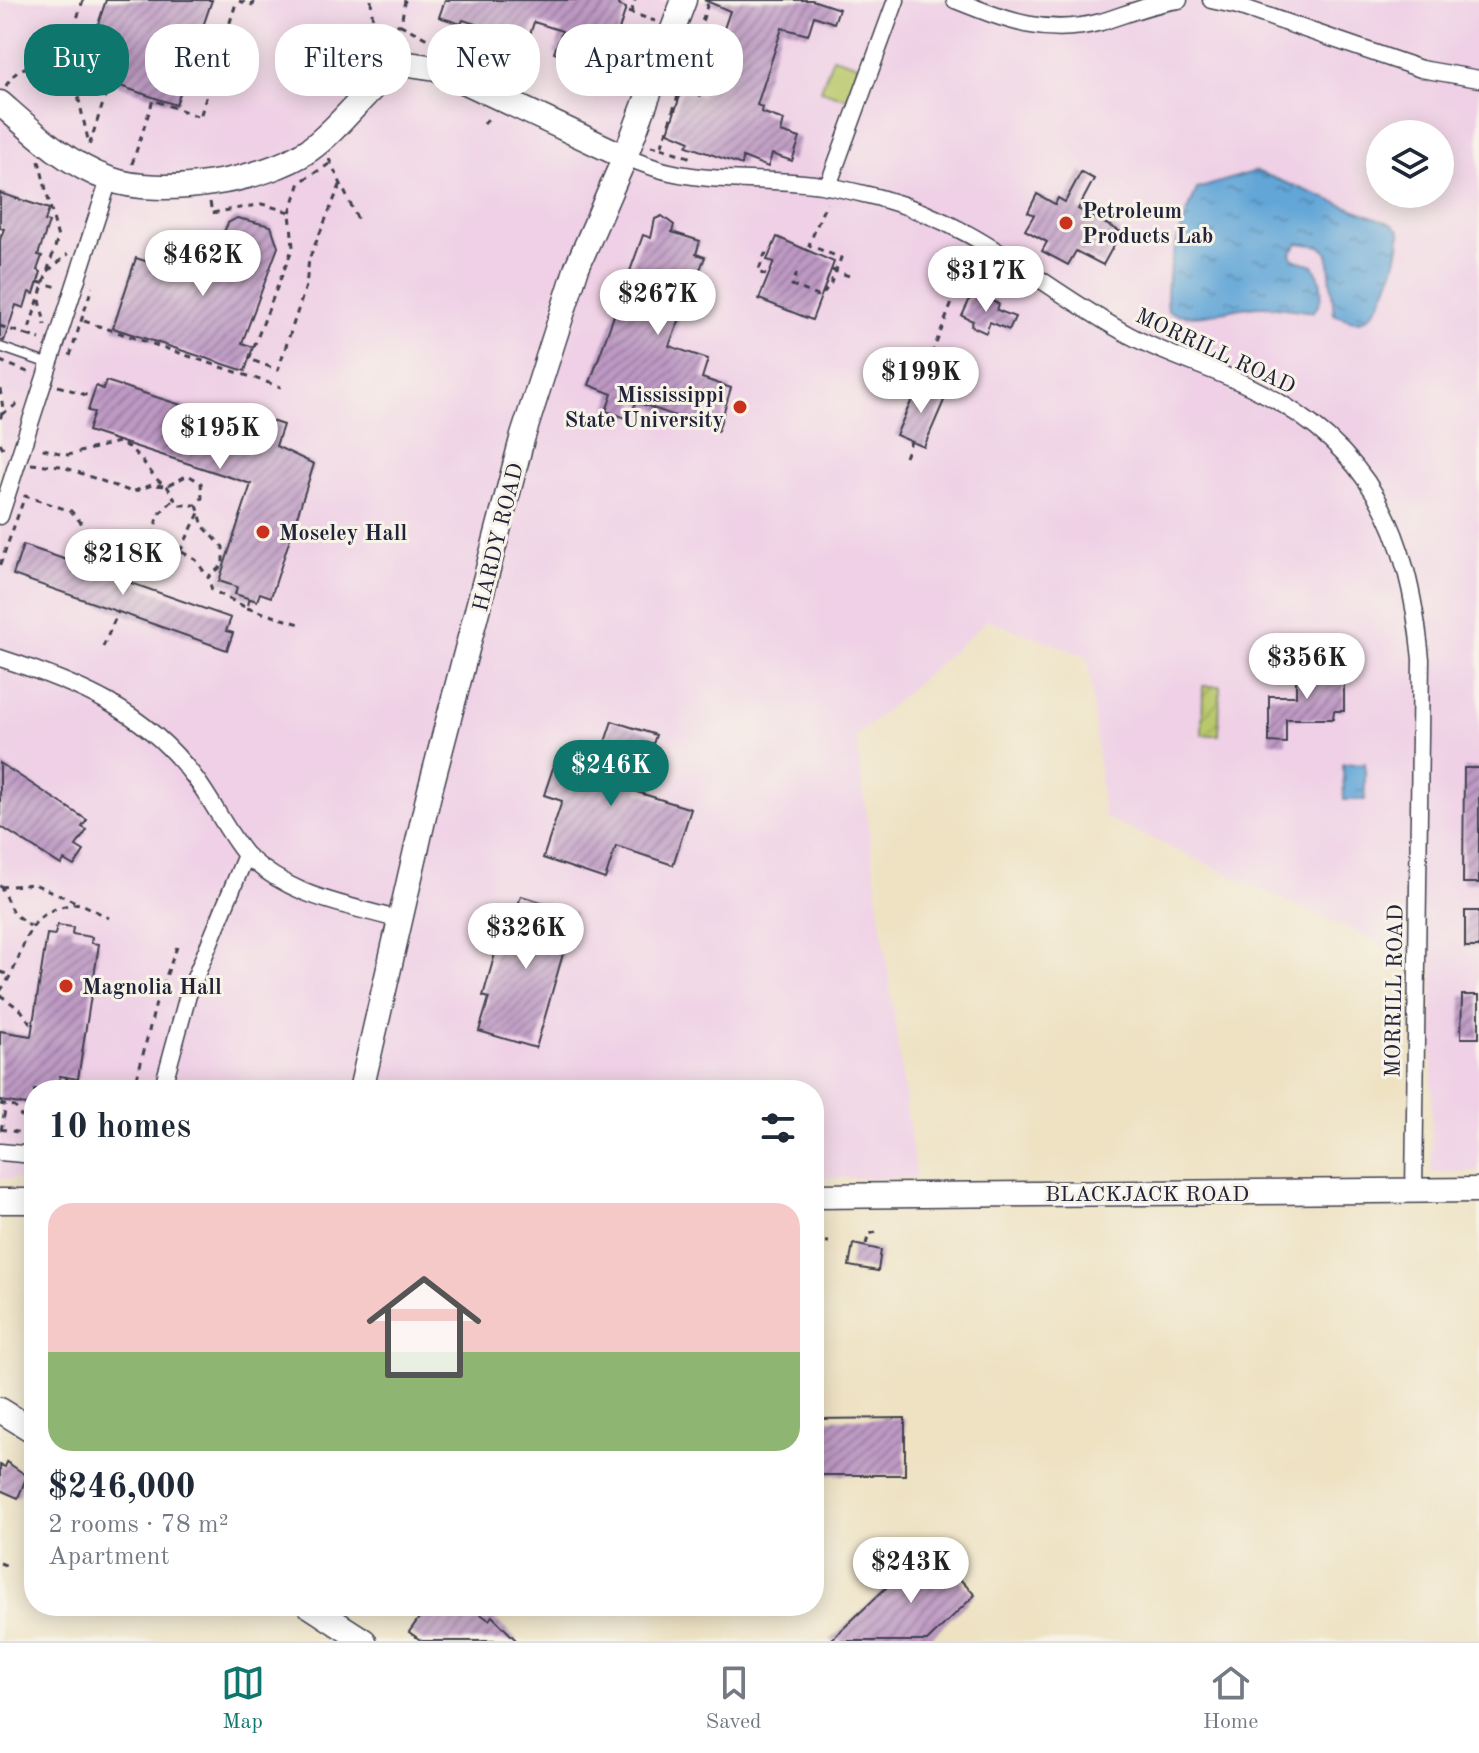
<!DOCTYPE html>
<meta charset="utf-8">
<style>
body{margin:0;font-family:"Old Standard TT",serif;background:#f6f6f7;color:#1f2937;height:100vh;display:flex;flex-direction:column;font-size:30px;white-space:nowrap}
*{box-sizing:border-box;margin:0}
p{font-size:26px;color:#747a83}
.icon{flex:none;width:44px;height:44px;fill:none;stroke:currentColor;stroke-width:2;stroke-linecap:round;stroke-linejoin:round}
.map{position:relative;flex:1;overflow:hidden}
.details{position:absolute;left:24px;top:1080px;width:800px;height:536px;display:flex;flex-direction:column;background:#fff;border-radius:32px;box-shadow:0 4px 20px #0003}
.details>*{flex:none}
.top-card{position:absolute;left:24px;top:24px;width:800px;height:72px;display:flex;gap:16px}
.fabs{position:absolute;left:1366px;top:120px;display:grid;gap:16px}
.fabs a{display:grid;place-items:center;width:88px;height:88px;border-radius:50%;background:#fff;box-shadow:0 4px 20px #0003;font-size:40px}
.price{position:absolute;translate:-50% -68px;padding:0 18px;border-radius:28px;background:#fff;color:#222;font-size:26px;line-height:52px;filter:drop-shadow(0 2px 4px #0008)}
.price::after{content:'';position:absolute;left:50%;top:48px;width:24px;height:18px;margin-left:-12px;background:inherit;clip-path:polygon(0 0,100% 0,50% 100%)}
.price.current{background:#0f766e;color:#fff}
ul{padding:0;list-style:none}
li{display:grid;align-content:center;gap:16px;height:424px;padding:0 24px}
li+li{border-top:2px solid #e0e1e3}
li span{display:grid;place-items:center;height:248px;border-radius:24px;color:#555}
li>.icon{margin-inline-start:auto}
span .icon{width:144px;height:144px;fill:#fffc;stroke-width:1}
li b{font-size:34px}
h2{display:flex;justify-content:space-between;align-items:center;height:96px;padding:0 24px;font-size:34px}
.chip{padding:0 28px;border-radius:32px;background:#fff;box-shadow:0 4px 20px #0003;font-size:28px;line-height:72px}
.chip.current{background:#0f766e;color:#fff}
.menu{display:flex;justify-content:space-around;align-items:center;height:112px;border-top:2px solid #e0e1e3;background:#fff;font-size:22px;color:#747a83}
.menu a{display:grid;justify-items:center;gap:4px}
.menu .current{color:#0f766e}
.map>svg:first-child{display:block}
.built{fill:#efd0e6;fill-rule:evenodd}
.green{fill:#b9c86a;stroke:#6e7552;stroke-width:2}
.garden{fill:url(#garden-furrows);stroke:#6e7552;stroke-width:2}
.water{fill:url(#water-ripples);stroke:#426489;stroke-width:2}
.building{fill:url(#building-hatch)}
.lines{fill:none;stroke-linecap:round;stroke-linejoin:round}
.lane-casing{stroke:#413f4f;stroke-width:11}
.street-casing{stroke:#413f4f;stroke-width:19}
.secondary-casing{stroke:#413f4f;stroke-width:27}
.path{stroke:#413f4f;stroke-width:3;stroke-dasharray:6 6;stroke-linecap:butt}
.lane{stroke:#fff;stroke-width:8}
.street{stroke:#fff;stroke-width:16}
.secondary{stroke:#fff;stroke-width:24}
.poi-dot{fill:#c8321e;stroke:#f7f3e8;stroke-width:3}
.labels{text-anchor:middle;stroke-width:6;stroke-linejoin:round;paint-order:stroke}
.poi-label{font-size:22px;font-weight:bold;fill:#22223b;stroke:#f7f3e8;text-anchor:start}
.street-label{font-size:22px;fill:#22223b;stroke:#f7f3e8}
</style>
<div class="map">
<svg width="1479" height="1641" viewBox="0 0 1479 1641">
<defs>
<pattern id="garden-furrows" width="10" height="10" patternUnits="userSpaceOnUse" patternTransform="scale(2)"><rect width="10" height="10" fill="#b9c86a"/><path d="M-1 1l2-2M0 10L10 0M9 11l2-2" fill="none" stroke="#9fac5d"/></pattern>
<pattern id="water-ripples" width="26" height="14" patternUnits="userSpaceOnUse" patternTransform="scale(2)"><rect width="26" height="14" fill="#62a6d7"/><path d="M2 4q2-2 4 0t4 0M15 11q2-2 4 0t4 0" fill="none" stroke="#5087b0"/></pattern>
<pattern id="building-hatch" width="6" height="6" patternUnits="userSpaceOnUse" patternTransform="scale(2)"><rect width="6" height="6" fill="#bd99c3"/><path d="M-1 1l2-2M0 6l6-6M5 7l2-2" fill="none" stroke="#997ca0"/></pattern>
</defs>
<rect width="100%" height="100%" fill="#f7f3e8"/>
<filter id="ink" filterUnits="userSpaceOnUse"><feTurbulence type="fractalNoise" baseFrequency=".0125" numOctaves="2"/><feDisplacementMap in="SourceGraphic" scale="16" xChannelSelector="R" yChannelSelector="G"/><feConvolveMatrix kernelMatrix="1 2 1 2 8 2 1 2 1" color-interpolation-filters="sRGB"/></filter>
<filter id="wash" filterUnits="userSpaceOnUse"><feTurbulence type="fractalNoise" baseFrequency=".006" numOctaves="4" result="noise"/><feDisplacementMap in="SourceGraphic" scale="32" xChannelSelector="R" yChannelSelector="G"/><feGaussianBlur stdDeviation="1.8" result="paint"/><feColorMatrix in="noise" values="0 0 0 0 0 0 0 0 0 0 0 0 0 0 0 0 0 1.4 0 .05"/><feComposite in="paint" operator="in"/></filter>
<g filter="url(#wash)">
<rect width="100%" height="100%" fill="#eee2c3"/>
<path class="built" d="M0,0H1479V1172L1431,1173L1433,968L1104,817L1088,657L988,620L856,737L916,1178H814V1090H34V1179H0ZM1380,134H1440V194H1380Z"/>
<polygon class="green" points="833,57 859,65 847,99 821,90"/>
<polygon class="garden" points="1203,686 1220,686 1219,735 1202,735"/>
<g class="water">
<path d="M1256,171L1392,224L1400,231C1402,251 1382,319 1359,321C1351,322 1341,317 1334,314L1328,253L1320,246L1298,243L1291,253L1293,259L1313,265C1322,279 1326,299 1313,312C1296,310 1279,306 1262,306C1229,306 1199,324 1168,311C1162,275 1183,222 1197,189Z"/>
<polygon points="1365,763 1365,800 1344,800 1343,764"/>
</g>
<g id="blocks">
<g class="building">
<polygon points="106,0 212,0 176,105 82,73"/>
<polygon points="445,0 620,0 618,5 626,8 613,48 618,50 611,72 554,53 562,31 534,22 528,41 463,20 461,24 439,17"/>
<polygon points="704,0 812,0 839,9 834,23 814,16 808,35 782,28 757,105 762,107 761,112 784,120 781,132 800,138 792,161 772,154 768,167 743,157 742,165 687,146 690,141 668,132 682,90 701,96 730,11"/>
<polygon points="1081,172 1094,179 1078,209 1121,232 1103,265 1076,251 1068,265 1042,251 1047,242 1025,230 1034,215 1028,212 1037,194 1055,204 1058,198 1065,202"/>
<polygon points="0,193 49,209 45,221 49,222 38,255 42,256 37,270 41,272 34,294 29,292 24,308 16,305 4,341 0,340 0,240 4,229 0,228"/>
<polygon points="662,216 674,225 672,232 700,241 696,254 705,257 669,346 708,359 702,378 731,388 718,431 636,402 629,419 606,411 612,394 589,385 643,235 651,238 655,219"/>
<polygon points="237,218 271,226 278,247 242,343 253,347 245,371 113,328 136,258 207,281 223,234 228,223"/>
<polygon points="777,237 834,262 812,320 759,299 774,262 767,260"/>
<polygon points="973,292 999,304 997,310 1015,317 1009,330 990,322 986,333 971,326 973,321 962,316"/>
<polygon points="106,381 231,421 235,409 283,425 276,446 314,464 271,597 260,593 257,601 235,594 237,587 219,581 251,484 88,431 94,412 88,411 96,386 103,389"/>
<polygon points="924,383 946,396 924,447 896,435 919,384"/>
<polygon points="23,545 116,577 117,573 132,580 131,583 231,618 226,631 233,633 227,650 13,575"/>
<polygon points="1296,671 1344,671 1344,711 1334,711 1333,719 1286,719 1286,743 1269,742 1269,696 1296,696"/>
<polygon points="612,721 656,735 637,792 691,809 673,865 616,846 605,879 543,858 562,801 544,795 556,759 587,769 594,749 602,751"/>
<polygon points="0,763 87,820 82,827 87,830 76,846 84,851 74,866 64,860 61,865 0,826"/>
<polygon points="1464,768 1479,768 1479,883 1463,883"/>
<polygon points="521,896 575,912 536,1048 479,1031 489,998 483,996 504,922 512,924"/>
<rect x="1465" y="911" width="14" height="36"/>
<polygon points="57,925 73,927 72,934 92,937 91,943 99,944 78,1079 60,1076 57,1090 34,1090 34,1106 0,1101 0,1031 31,1036 47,934 55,935"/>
<polygon points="1462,995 1479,995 1479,1038 1461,1038"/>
<polygon points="853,1244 881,1250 878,1271 849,1266"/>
<polygon points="905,1418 905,1475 814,1475 814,1419"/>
<polygon points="7,1462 27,1476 18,1498 0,1490 0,1465 5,1467"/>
<polygon points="929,1547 975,1595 927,1641 830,1641"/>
<polygon points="434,1606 469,1606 489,1620 492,1616 517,1641 422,1641 409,1632 424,1611 428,1614"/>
</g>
</g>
</g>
<g filter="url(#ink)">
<use href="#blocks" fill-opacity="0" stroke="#413f4f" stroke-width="2"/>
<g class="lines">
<g class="lane-casing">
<polyline id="lane" points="0,347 49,364"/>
</g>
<g class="street-casing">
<g id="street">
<path d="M955,0C1005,20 1046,37 1101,22C1127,14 1152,3 1179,0"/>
<polyline points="1211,0 1238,6 1421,69 1479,79"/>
<path d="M625,157C639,162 655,169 670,172C722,184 776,177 827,186C845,189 863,194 880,198C980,225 1042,288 1129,335C1168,356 1212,368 1251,387C1372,446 1408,531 1421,659L1414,1191"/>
<polyline points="828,186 896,0"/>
<polyline points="0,516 109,180"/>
<path d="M0,658C77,683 145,710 195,778C214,803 226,831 246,855L188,995L162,1090"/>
<path d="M246,855C293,898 341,903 400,920"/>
<polyline points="0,1152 34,1155"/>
</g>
</g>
<g class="secondary-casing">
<g id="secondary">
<path d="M0,103C32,131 68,165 109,179C160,198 265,181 309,150C344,125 367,86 402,63L436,68L625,157"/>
<polyline points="361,1090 429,794 522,439 577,267 625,157 684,0"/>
<polyline points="814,1196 1479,1190"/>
<polyline points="0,1201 34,1201"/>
<polyline points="0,1410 34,1431"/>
<polyline points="310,1606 364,1641"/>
</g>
</g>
<g class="path">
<polyline points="83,0 61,69 109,85 88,149"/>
<polyline points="371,0 373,24"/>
<polyline points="405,0 401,25 463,58"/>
<polyline points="239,1 253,5 255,0"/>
<polyline points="628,12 655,21"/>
<polyline points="631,13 635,0"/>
<polyline points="378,57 370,49 373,24 401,25"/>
<polyline points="360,71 370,49"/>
<polyline points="73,74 89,144"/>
<polyline points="513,82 528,41"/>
<path d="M6,86C19,62 37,64 61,69"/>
<polyline points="484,124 491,115"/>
<polyline points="651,146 661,148 709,0"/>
<polyline points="661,148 695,159"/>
<polyline points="329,159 358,220"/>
<polyline points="132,164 153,100 200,117 237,0"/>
<polyline points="210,202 212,213 262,204 290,212 293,247 249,359 278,370 306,286 309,259 341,183"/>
<polyline points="290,212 300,182 331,163"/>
<polyline points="0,235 2,235"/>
<polyline points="832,270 852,277"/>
<polyline points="48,271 68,254"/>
<polyline points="797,273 792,285 820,297 830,285 841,258 809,245 826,203"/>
<polyline points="766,275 758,272 765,254 769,255"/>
<polyline points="38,282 58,287"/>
<polyline points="40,300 45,325"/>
<polyline points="84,321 281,387"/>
<polyline points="0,326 27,335 58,238 39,161"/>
<polyline points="27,335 40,339"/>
<polyline points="70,356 92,287"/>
<polyline points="0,361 30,373"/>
<polyline points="928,362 937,385"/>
<polyline points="58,386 92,397"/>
<polyline points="942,387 922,379 972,252"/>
<polyline points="0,389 3,409 0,420"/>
<polyline points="2,414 19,403"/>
<polyline points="0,443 6,453"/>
<polyline points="905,457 911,442"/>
<path d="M31,464L61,466L132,492L152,485L167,486L188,475L201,483L202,498L197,505H178L167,486C151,481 143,451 118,442L68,455L39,448"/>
<polyline points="172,501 160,513 138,571 155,573 173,566 200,511"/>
<polyline points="197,505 203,526 223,547 223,565 208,577 212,590 247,608 249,599"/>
<polyline points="182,552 196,560 207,576"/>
<polyline points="0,565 25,496 71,511 115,562 142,573"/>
<polyline points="247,608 303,625"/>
<polyline points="103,647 118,612"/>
<polyline points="0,885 13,913 30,926"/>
<polyline points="0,887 34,884 76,902"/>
<polyline points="0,972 11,975"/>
<path d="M0,991C33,950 14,912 80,903L109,918"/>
<polyline points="0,995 21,1010 33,1027"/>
<polyline points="65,1076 74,1090"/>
<polyline points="57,1088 70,1090"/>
<polyline points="134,1090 156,1003 177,947"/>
<polyline points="0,1104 15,1107 21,1116 34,1117"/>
<polyline points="0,1129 34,1135"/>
<polyline points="1,1130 6,1106"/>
<polyline points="814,1241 829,1242"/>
<polyline points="866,1244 869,1234 876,1232"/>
<polyline points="0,1563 11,1567"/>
</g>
<use href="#lane" class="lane"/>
<use href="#street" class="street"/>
<use href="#secondary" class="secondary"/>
</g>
</g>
<g class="poi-dot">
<circle cx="1066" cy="223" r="8"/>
<circle cx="740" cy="407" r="8"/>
<circle cx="263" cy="532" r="8"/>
<circle cx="66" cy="986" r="8"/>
</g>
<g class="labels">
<g class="poi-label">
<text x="1082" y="218">Petroleum<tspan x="1082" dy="25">Products Lab</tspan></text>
<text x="724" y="402" text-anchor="end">Mississippi<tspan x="724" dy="25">State University</tspan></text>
<text x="279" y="540">Moseley Hall</text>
<text x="82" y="994">Magnolia Hall</text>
</g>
<g class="street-label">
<text transform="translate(1216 350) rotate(25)" y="8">MORRILL ROAD</text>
<text transform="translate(497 537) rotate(-76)" y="8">HARDY ROAD</text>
<text transform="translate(1393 991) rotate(-89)" y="8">MORRILL ROAD</text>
<text x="1147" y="1201">BLACKJACK ROAD</text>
</g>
</g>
</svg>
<div class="fabs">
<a><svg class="icon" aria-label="layers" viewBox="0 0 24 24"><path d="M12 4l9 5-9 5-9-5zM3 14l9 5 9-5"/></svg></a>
</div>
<b class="price" style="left:203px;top:298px">$462K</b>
<b class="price" style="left:986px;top:314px">$317K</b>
<b class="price" style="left:658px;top:337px">$267K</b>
<b class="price" style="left:921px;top:415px">$199K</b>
<b class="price" style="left:220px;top:471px">$195K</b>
<b class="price" style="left:123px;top:597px">$218K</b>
<b class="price" style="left:1307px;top:701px">$356K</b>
<b class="price current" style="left:611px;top:808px">$246K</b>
<b class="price" style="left:526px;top:971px">$326K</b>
<b class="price" style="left:911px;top:1605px">$243K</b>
<div class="top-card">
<a class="chip current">Buy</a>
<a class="chip">Rent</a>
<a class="chip">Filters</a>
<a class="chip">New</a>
<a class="chip">Apartment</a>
</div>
<section class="details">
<h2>10 homes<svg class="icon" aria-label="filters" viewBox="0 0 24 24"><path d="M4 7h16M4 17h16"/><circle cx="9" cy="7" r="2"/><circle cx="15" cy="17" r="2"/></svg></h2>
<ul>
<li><span style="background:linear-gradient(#f6c9c9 60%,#8fb573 0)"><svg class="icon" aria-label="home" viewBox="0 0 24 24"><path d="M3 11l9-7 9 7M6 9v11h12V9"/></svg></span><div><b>$246,000</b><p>2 rooms · 78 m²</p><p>Apartment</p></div></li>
</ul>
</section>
</div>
<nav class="menu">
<a class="current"><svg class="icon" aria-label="map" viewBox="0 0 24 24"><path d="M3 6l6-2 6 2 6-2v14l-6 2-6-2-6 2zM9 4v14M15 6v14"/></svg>Map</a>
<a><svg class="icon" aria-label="saved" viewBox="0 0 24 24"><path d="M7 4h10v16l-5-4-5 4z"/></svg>Saved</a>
<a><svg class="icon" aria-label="home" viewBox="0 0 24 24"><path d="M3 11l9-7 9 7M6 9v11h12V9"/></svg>Home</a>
</nav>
